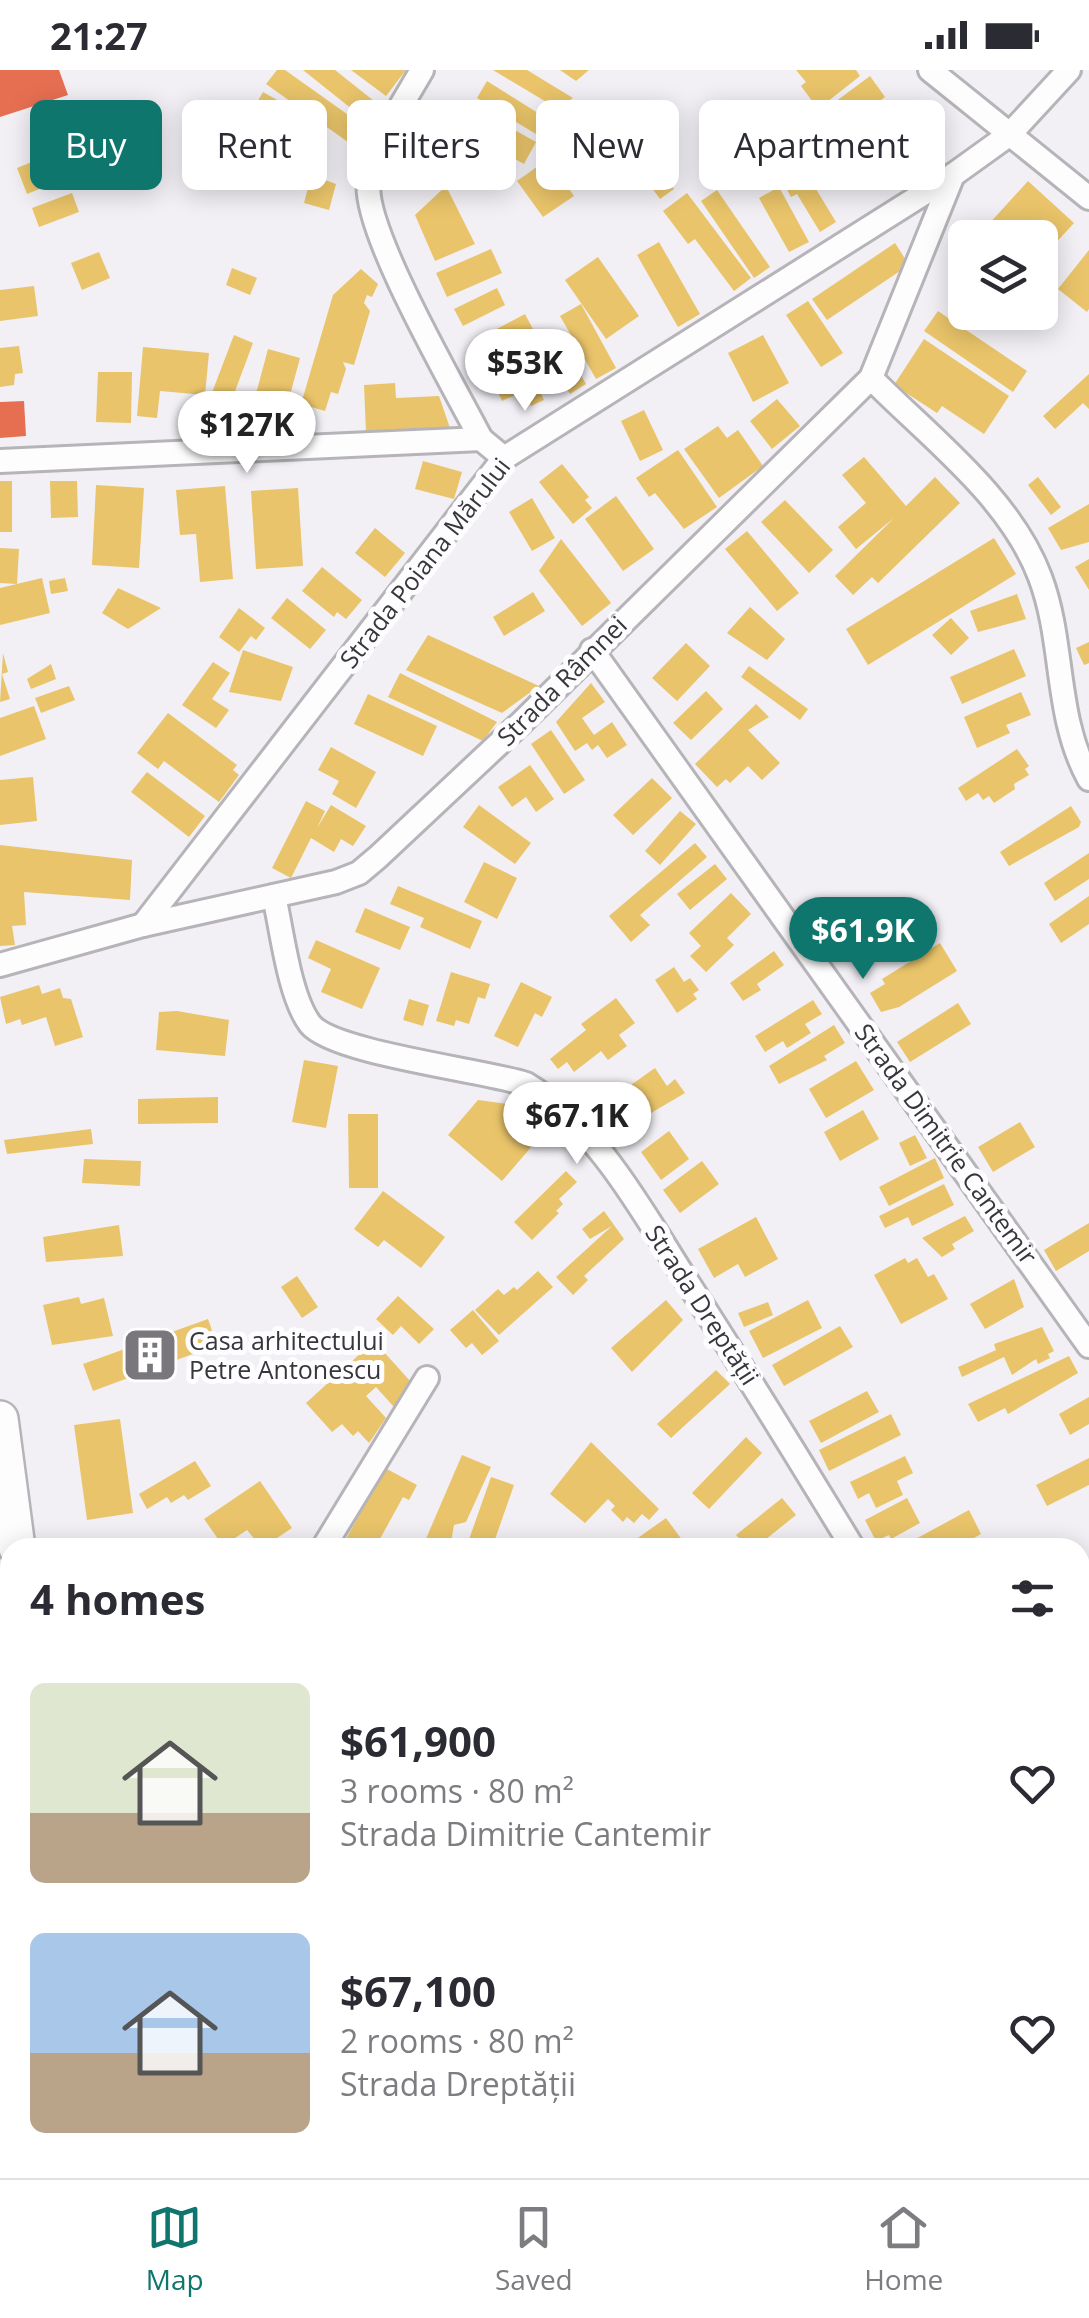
<!DOCTYPE html>
<meta charset="utf-8">
<style>
body{margin:0;font-family:"Open Sans",sans-serif;background:#f2f2f3;color:#2b2b33;height:100vh;display:flex;flex-direction:column;font-size:38px;white-space:nowrap}
*{box-sizing:border-box;margin:0}
p{font-size:32px;color:#7c7c81}
.icon{flex:none;width:55px;height:55px;fill:none;stroke:currentColor;stroke-width:2;stroke-linecap:round;stroke-linejoin:round}
.map{position:relative;flex:1;overflow:hidden}
.details{position:absolute;left:0px;top:1468px;width:1090px;height:642px;display:flex;flex-direction:column;background:#fff;border-radius:30px 30px 0 0;box-shadow:0 5px 25px #0003}
.details>*{flex:none}
.banner{position:absolute;left:30px;top:30px;width:1030px;height:90px;display:flex;gap:20px}
.tools{position:absolute;left:948px;top:150px;display:grid;gap:20px}
.tools a{display:grid;place-items:center;width:110px;height:110px;border-radius:15px;background:#fff;box-shadow:0 5px 25px #0003;font-size:50px}
.price{position:absolute;translate:-50% -85px;padding:0 22px;border-radius:35px;background:#fff;color:#222;font-size:32px;line-height:65px;filter:drop-shadow(0 2px 5px #0008)}
.price::after{content:'';position:absolute;left:50%;top:60px;width:30px;height:22px;margin-left:-15px;background:inherit;clip-path:polygon(0 0,100% 0,50% 100%)}
.price.active{background:#0f766e;color:#fff}
ul{padding:0;list-style:none}
li{display:flex;align-items:center;gap:30px;height:250px;padding:0 30px}
li span{display:grid;place-items:center;flex:none;width:280px;height:200px;border-radius:15px;color:#555}
li>.icon{margin-inline-start:auto}
span .icon{width:120px;height:120px;fill:#fffc;stroke-width:1}
li b{font-size:42px}
h2{display:flex;justify-content:space-between;align-items:center;height:120px;padding:0 30px;font-size:42px}
.chip{padding:0 35px;border-radius:15px;background:#fff;box-shadow:0 5px 25px #0003;font-size:35px;line-height:90px}
.chip.active{background:#0f766e;color:#fff}
.status{display:flex;justify-content:space-between;align-items:center;height:70px;padding:0 50px;background:#fff;direction:ltr}
.status svg{height:28px;fill:currentColor}
.dock{display:flex;justify-content:space-around;align-items:center;height:140px;border-top:2px solid #e1e1e2;background:#fff;font-size:28px;color:#7c7c81}
.dock a{display:grid;justify-items:center;gap:5px}
.dock .active{color:#0f766e}
.map>svg:first-child{display:block}
.green{fill:#d6ead9}
.homes{fill:#e9c46a}
.shops{fill:#e76f51}
.lines{fill:none;stroke-linecap:round;stroke-linejoin:round}
.minor-casing{stroke:#b6b4b8;stroke-width:28}
.primary-casing{stroke:#b6b4b8;stroke-width:40}
.minor{stroke:#fdfdfe;stroke-width:22}
.primary{stroke:#fdfdfe;stroke-width:35}
.labels{text-anchor:middle;stroke-width:10;stroke-linejoin:round;paint-order:stroke}
.street-label{font-size:25px;fill:#38363a;stroke:#fdfcfe}
.poi-label{font-size:25px;fill:#38363a;stroke:#fdfcfe;text-anchor:start}
</style>
<div class="status"><b>21:27</b><svg viewBox="0 0 49 12"><path d="M0 12V9h3v3zM5 12V6h3v6zM10 12V3h3v9zM15 12V0h3v12zM26 1h20v11H26zM47 4h2v5h-2z"/></svg></div>
<div class="map">
<svg width="1089" height="2108" viewBox="0 0 1089 2108">
<rect width="100%" height="100%" fill="#f2f0f5"/>
<polygon class="green" points="10,1981 10,2087 0,2079 0,1986"/>
<g class="homes">
<polygon points="277,0 285,0 375,64 362,82 266,14"/>
<polygon points="303,0 335,0 384,39 372,55"/>
<polygon points="351,0 406,0 386,26"/>
<polygon points="493,0 527,0 573,28 558,39"/>
<polygon points="560,0 589,0 576,11"/>
<polygon points="796,0 856,0 860,6 818,39 801,16 806,12"/>
<polygon points="870,6 885,27 866,41 867,58 851,70 827,38"/>
<polygon points="487,11 554,53 544,69 477,28"/>
<polygon points="263,22 311,49 290,86 242,59"/>
<polygon points="899,34 915,56 923,50 936,68 930,73 937,84 908,104 889,77 878,85 865,67 881,56 877,49"/>
<polygon points="470,35 536,72 524,94 458,57"/>
<polygon points="827,40 864,93 825,119 789,67"/>
<polygon points="455,63 499,84 484,113 441,92"/>
<polygon points="634,63 674,119 660,129 620,74"/>
<polygon points="49,85 59,111 27,124 17,98"/>
<polygon points="548,89 574,126 543,147 517,111"/>
<polygon points="270,90 336,114 329,140 304,133 308,118 265,106"/>
<polygon points="802,96 836,152 820,162 797,124 791,127 781,109"/>
<polygon points="1028,111 1074,153 1040,190 1040,168 976,168"/>
<polygon points="446,116 475,174 435,191 415,145"/>
<polygon points="779,117 809,172 789,182 759,128"/>
<polygon points="717,120 770,197 754,208 701,131"/>
<polygon points="72,123 79,142 39,157 32,138"/>
<polygon points="687,123 751,208 734,221 695,169 688,174 663,141"/>
<polygon points="659,172 700,244 678,257 637,185"/>
<polygon points="895,173 909,195 827,250 812,229"/>
<polygon points="491,179 502,203 447,227 436,203"/>
<polygon points="1089,180 1089,239 1087,242 1058,219"/>
<polygon points="99,182 110,208 82,220 71,193"/>
<polygon points="598,187 639,246 606,269 565,210"/>
<polygon points="232,198 257,208 250,225 226,215"/>
<polygon points="361,199 378,214 372,227 367,225 364,233 370,241 354,295 343,292 346,299 338,324 331,322 325,341 301,334 333,225"/>
<polygon points="34,216 38,246 0,251 0,220"/>
<polygon points="497,218 505,235 463,256 454,239"/>
<polygon points="808,231 843,283 821,297 786,245"/>
<polygon points="581,234 616,298 596,309 560,246"/>
<polygon points="938,241 1027,301 1013,322 924,261"/>
<polygon points="525,244 535,263 480,291 470,273"/>
<polygon points="234,265 253,273 228,340 208,333"/>
<polygon points="763,265 789,313 753,332 728,283"/>
<polygon points="559,267 586,314 570,324 551,291 535,300 527,284"/>
<polygon points="924,269 1009,326 984,364 942,336 937,343 894,315"/>
<polygon points="19,276 23,303 15,304 14,315 0,317 0,278"/>
<polygon points="143,277 209,283 205,325 160,321 157,348 137,346"/>
<polygon points="268,279 300,288 290,325 281,323 277,337 271,335 262,354 249,350"/>
<polygon points="526,293 544,330 531,336 524,321 502,331 492,309"/>
<polygon points="98,302 132,302 131,353 96,352"/>
<polygon points="1089,304 1089,339 1083,333 1055,359 1043,346"/>
<polygon points="395,313 396,328 439,326 450,358 366,363 364,315"/>
<polygon points="777,329 800,356 772,379 750,351"/>
<polygon points="644,340 663,380 640,391 621,351"/>
<polygon points="718,356 727,368 738,360 763,396 719,428 684,379"/>
<polygon points="678,380 717,437 684,459 655,423 649,427 636,408"/>
<polygon points="864,387 906,436 935,407 960,433 878,513 872,507 853,525 835,506 894,448 856,479 838,457 866,433 842,405"/>
<polygon points="423,391 462,402 454,429 415,419"/>
<polygon points="562,394 589,427 585,430 592,438 573,454 539,412"/>
<polygon points="1038,407 1061,437 1051,445 1028,415"/>
<rect x="0" y="411" width="12" height="51"/>
<polygon points="50,411 77,411 78,447 51,448"/>
<polygon points="96,415 144,418 139,498 92,495"/>
<polygon points="225,416 233,509 200,512 196,464 180,465 176,420"/>
<polygon points="298,418 303,496 256,499 251,421"/>
<polygon points="616,426 654,479 623,501 585,449"/>
<polygon points="532,428 555,468 532,481 509,442"/>
<polygon points="785,430 833,480 809,503 761,452"/>
<polygon points="1089,434 1089,472 1061,480 1048,458"/>
<polygon points="375,458 405,483 385,507 355,483"/>
<polygon points="747,461 799,523 777,541 725,479"/>
<polygon points="994,468 1016,504 868,595 846,559"/>
<polygon points="561,469 611,533 582,556 539,501"/>
<polygon points="0,478 19,479 17,514 0,513"/>
<polygon points="1089,489 1089,520 1075,497"/>
<polygon points="322,497 362,530 346,549 337,542 334,547 302,521"/>
<polygon points="42,508 50,543 0,555 0,518"/>
<polygon points="65,508 68,521 51,524 49,511"/>
<polygon points="118,518 161,538 128,559 102,543"/>
<polygon points="533,522 545,541 504,566 493,547"/>
<polygon points="1017,524 1026,549 978,562 970,541"/>
<polygon points="287,528 326,560 310,579 271,548"/>
<polygon points="750,537 785,569 767,590 727,563"/>
<polygon points="239,538 265,558 256,570 251,566 239,582 219,567"/>
<polygon points="951,548 969,568 951,585 932,565"/>
<polygon points="428,565 539,616 502,643 406,600"/>
<polygon points="1089,572 1089,593 1084,595 1076,578"/>
<polygon points="686,573 710,596 677,631 652,608"/>
<polygon points="1014,579 1026,606 962,634 950,607"/>
<polygon points="243,580 293,597 281,631 229,622"/>
<polygon points="3,583 8,602 2,604 10,629 0,632"/>
<polygon points="213,592 230,603 212,629 229,640 216,658 182,635"/>
<polygon points="51,594 56,609 31,619 27,609"/>
<polygon points="749,596 808,639 800,650 741,607"/>
<polygon points="400,603 497,652 483,671 388,627"/>
<polygon points="591,613 605,632 582,648 594,665 612,652 627,675 607,688 598,675 592,680 587,673 575,681 556,652"/>
<polygon points="69,616 75,630 41,643 35,628"/>
<polygon points="706,621 723,639 691,670 673,653"/>
<polygon points="1021,622 1031,645 1006,655 1010,663 977,678 964,647"/>
<polygon points="368,624 437,656 423,686 354,654"/>
<polygon points="756,634 769,647 748,660 780,693 762,710 748,696 730,713 726,709 717,717 695,694"/>
<polygon points="34,636 46,669 0,686 0,648"/>
<polygon points="168,643 237,695 233,700 239,705 219,732 164,691 158,699 137,683"/>
<polygon points="551,660 585,710 564,724 531,674"/>
<polygon points="331,677 376,702 356,738 332,724 339,711 318,700"/>
<polygon points="1017,679 1029,696 1025,699 1029,705 1014,714 1015,719 994,733 989,726 983,730 978,723 966,731 958,718"/>
<polygon points="530,695 554,729 536,742 526,727 512,737 498,717"/>
<polygon points="147,702 205,746 189,767 131,722"/>
<polygon points="33,707 37,751 0,755 0,710"/>
<polygon points="652,708 672,728 633,765 613,745"/>
<polygon points="306,731 325,741 317,758 331,735 366,756 353,776 341,769 334,782 311,768 291,808 272,798"/>
<polygon points="479,735 531,773 515,794 463,757"/>
<polygon points="1071,736 1081,752 1079,757 1009,796 1000,782"/>
<polygon points="680,741 696,754 660,795 645,781"/>
<polygon points="695,773 707,787 640,845 650,855 631,872 609,846"/>
<polygon points="0,775 132,790 130,830 24,822 26,855 12,856 15,875 0,876"/>
<polygon points="1089,783 1089,809 1055,831 1044,813"/>
<polygon points="484,792 517,808 497,849 464,832"/>
<polygon points="715,794 727,809 690,840 677,824"/>
<polygon points="398,816 482,851 470,879 420,857 424,848 390,834"/>
<polygon points="731,823 751,844 727,868 734,875 706,902 690,886 701,876 689,863"/>
<polygon points="1089,826 1089,854 1061,873 1049,854"/>
<polygon points="365,838 410,857 400,880 355,862"/>
<polygon points="316,870 380,898 362,939 321,922 331,899 308,888"/>
<polygon points="940,873 957,901 899,937 881,942 870,923 885,914 882,909"/>
<polygon points="774,881 784,895 757,914 761,920 743,931 730,913"/>
<polygon points="674,897 684,912 690,908 699,920 693,924 697,929 677,943 655,910"/>
<polygon points="451,902 490,914 485,929 478,927 469,954 456,950 454,956 436,951"/>
<polygon points="521,912 552,927 542,947 535,943 518,977 494,966"/>
<polygon points="39,915 42,924 60,918 63,928 71,929 83,967 55,976 46,947 22,955 20,949 6,954 0,927"/>
<polygon points="616,928 635,953 619,965 627,976 608,990 601,981 574,1002 567,992 558,999 550,989 586,960 581,954"/>
<polygon points="409,929 429,935 423,956 403,950"/>
<polygon points="813,930 822,944 805,954 811,963 787,978 783,971 765,982 755,966"/>
<polygon points="958,933 971,954 910,992 897,972"/>
<polygon points="177,941 229,950 225,986 156,980 159,942"/>
<polygon points="834,955 845,973 824,986 827,990 779,1014 769,996"/>
<polygon points="304,990 338,996 326,1058 292,1052"/>
<polygon points="856,991 874,1020 826,1048 809,1019"/>
<polygon points="655,998 667,1016 675,1009 685,1023 629,1056 616,1038 634,1025 628,1017"/>
<polygon points="218,1027 218,1053 138,1054 138,1029"/>
<polygon points="478,1030 515,1035 545,1061 502,1111 448,1065"/>
<polygon points="863,1040 879,1069 840,1091 824,1062"/>
<polygon points="348,1044 378,1044 378,1118 349,1118"/>
<polygon points="1020,1052 1035,1077 993,1102 978,1077"/>
<polygon points="91,1059 93,1074 7,1084 4,1070"/>
<polygon points="669,1061 689,1089 661,1110 641,1082"/>
<polygon points="915,1065 927,1088 910,1096 899,1073"/>
<polygon points="935,1088 944,1108 889,1136 879,1117"/>
<polygon points="84,1089 141,1091 140,1116 82,1113"/>
<polygon points="702,1091 719,1114 680,1143 663,1120"/>
<polygon points="566,1101 577,1112 559,1129 563,1134 556,1141 559,1143 532,1170 514,1152"/>
<polygon points="944,1114 954,1135 912,1156 908,1147 885,1158 879,1146"/>
<polygon points="383,1121 445,1167 421,1198 384,1170 378,1177 354,1159"/>
<polygon points="604,1141 624,1169 584,1206 588,1210 573,1225 556,1207 612,1156 590,1169 582,1159"/>
<polygon points="965,1146 974,1161 952,1174 955,1179 942,1187 922,1168"/>
<polygon points="756,1147 778,1189 745,1207 738,1194 714,1208 698,1179"/>
<polygon points="1089,1153 1089,1181 1056,1201 1044,1180"/>
<polygon points="119,1155 123,1186 46,1192 43,1167"/>
<polygon points="905,1188 908,1193 917,1188 928,1207 934,1204 948,1229 901,1254 874,1205"/>
<polygon points="538,1201 553,1217 499,1265 475,1240 498,1219 504,1225 514,1217 517,1220"/>
<polygon points="297,1206 318,1237 302,1248 281,1217"/>
<polygon points="1014,1209 1024,1237 985,1259 970,1234"/>
<polygon points="398,1226 434,1259 419,1274 401,1256 393,1265 376,1249"/>
<polygon points="79,1227 81,1234 104,1228 113,1266 52,1275 43,1235"/>
<polygon points="666,1230 683,1250 632,1302 611,1278"/>
<polygon points="808,1230 822,1258 763,1288 749,1261"/>
<polygon points="768,1232 773,1245 744,1257 738,1243"/>
<polygon points="473,1240 499,1271 482,1285 472,1273 466,1278 450,1260"/>
<polygon points="208,1249 217,1275 93,1321 83,1294"/>
<polygon points="840,1256 853,1277 784,1316 772,1295"/>
<polygon points="1042,1257 1054,1281 1048,1284 1050,1288 1038,1294 1036,1289 1012,1305 1004,1287 962,1307 958,1297 996,1280 994,1274"/>
<polygon points="374,1271 411,1312 394,1337 376,1317 366,1326 386,1348 369,1373 358,1361 353,1366 342,1354 332,1362 306,1333"/>
<polygon points="1069,1286 1078,1303 1008,1344 1005,1338 978,1352 968,1334"/>
<polygon points="716,1300 730,1314 671,1368 657,1354"/>
<polygon points="867,1321 879,1342 821,1373 809,1351"/>
<polygon points="1089,1327 1089,1354 1070,1365 1059,1344"/>
<polygon points="891,1344 901,1365 829,1401 819,1380"/>
<polygon points="120,1349 133,1443 87,1450 74,1355"/>
<polygon points="746,1367 762,1383 709,1439 692,1423"/>
<polygon points="591,1372 659,1439 649,1450 642,1444 634,1453 627,1447 623,1452 611,1440 615,1436 608,1429 585,1453 550,1424"/>
<polygon points="462,1385 491,1397 466,1452 454,1455 450,1478 422,1478"/>
<polygon points="905,1386 913,1403 897,1411 903,1425 876,1438 869,1423 858,1429 850,1412"/>
<polygon points="1089,1388 1089,1415 1047,1436 1036,1415"/>
<polygon points="195,1391 211,1416 188,1430 184,1425 171,1433 167,1427 147,1439 139,1424"/>
<polygon points="385,1398 417,1415 409,1430 403,1427 375,1478 341,1478"/>
<polygon points="491,1407 514,1415 493,1475 466,1478"/>
<polygon points="260,1411 292,1458 262,1478 247,1460 223,1476 204,1449"/>
<polygon points="782,1428 796,1445 755,1478 747,1478 736,1465"/>
<polygon points="907,1428 920,1453 891,1469 889,1465 876,1471 865,1450"/>
<polygon points="969,1440 981,1464 956,1478 899,1478"/>
<polygon points="666,1448 688,1478 630,1478 628,1475"/>
<polygon points="1089,1544 1089,1591 1080,1573 1080,1548"/>
<polygon points="6,1770 10,1812 0,1814 0,1771"/>
<polygon points="1089,1776 1089,1801 1080,1805 1080,1780"/>
<polygon points="9,1832 10,1885 0,1887 0,1833"/>
<polygon points="10,1888 10,1974 0,1979 0,1890"/>
<polygon points="212,2100 281,2100 282,2108 194,2108"/>
<polygon points="297,2100 358,2100 361,2108 299,2108"/>
<polygon points="614,2100 640,2100 642,2108 588,2108"/>
<polygon points="692,2100 756,2100 758,2104 696,2108"/>
<polygon points="838,2100 862,2100 866,2108 843,2108"/>
</g>
<g class="shops">
<polygon points="0,0 59,0 68,25 0,47"/>
<polygon points="24,331 26,366 0,368 0,332"/>
</g>
<g class="lines">
<g class="minor-casing">
<g id="minor">
<path d="M422,0C402,35 377,71 369,111C360,156 456,320 481,369"/>
<polyline points="930,0 1089,128"/>
<path d="M871,308C929,367 1010,427 1040,507C1065,573 1054,645 1089,709"/>
<polyline points="0,391 481,369 504,388"/>
<polyline points="592,580 1089,1276"/>
<path d="M274,826C282,861 289,926 310,954C333,983 482,1000 526,1014C599,1058 643,1143 688,1213C744,1300 799,1389 853,1478"/>
<polyline points="143,855 504,388 953,105 1010,64 1069,0"/>
<polyline points="0,895 143,855 336,812 359,803 378,787 522,652 871,308 953,105"/>
<polyline points="323,1478 427,1308"/>
<polyline points="1080,1863 1089,1879"/>
<polyline points="510,2100 512,2108"/>
<polyline points="808,2100 812,2108"/>
</g>
</g>
<g class="primary-casing">
<g id="primary">
<polyline points="0,1349 17,1478"/>
<polyline points="94,2100 95,2108"/>
</g>
</g>
<use href="#minor" class="minor"/>
<use href="#primary" class="primary"/>
</g>
<defs>
<g id="building-square" transform="scale(2.875)"><rect x="-9" y="-9" width="18" height="18" rx="4" fill="#79777b" stroke="#fdfcfe"/><path d="M-4-6H4V6H1V3H-1V6H-4ZM-2.5-4.3h1.7v1.8h-1.7ZM.8-4.3h1.7v1.8H.8ZM-2.5-1h1.7V.8h-1.7ZM.8-1h1.7V.8H.8Z" fill="#fff"/></g>
</defs>
<g fill-rule="evenodd">
<use href="#building-square" x="150" y="1285"/>
</g>
<g class="labels">
<g class="street-label">
<text transform="translate(425 493) rotate(-52)" y="9">Strada Poiana Mărului</text>
<text transform="translate(562 611) rotate(-45)" y="9">Strada Râmnei</text>
<text transform="translate(946 1074) rotate(54)" y="9">Strada Dimitrie Cantemir</text>
<text transform="translate(702 1235) rotate(57)" y="9">Strada Dreptății</text>
</g>
<g class="poi-label">
<text x="189" y="1280">Casa arhitectului<tspan x="189" dy="29">Petre Antonescu</tspan></text>
</g>
</g>
</svg>
<div class="tools">
<a><svg class="icon" aria-label="layers" viewBox="0 0 24 24"><path d="M12 4l9 5-9 5-9-5zM3 14l9 5 9-5"/></svg></a>
</div>
<b class="price" style="left:525px;top:344px">$53K</b>
<b class="price" style="left:247px;top:406px">$127K</b>
<b class="price active" style="left:863px;top:912px">$61.9K</b>
<b class="price" style="left:577px;top:1097px">$67.1K</b>
<div class="banner">
<a class="chip active">Buy</a>
<a class="chip">Rent</a>
<a class="chip">Filters</a>
<a class="chip">New</a>
<a class="chip">Apartment</a>
</div>
<section class="details">
<h2>4 homes<svg class="icon" aria-label="filters" viewBox="0 0 24 24"><path d="M4 7h16M4 17h16"/><circle cx="9" cy="7" r="2"/><circle cx="15" cy="17" r="2"/></svg></h2>
<ul>
<li><span style="background:linear-gradient(#dfe7d0 65%,#b9a48a 0)"><svg class="icon" aria-label="home" viewBox="0 0 24 24"><path d="M3 11l9-7 9 7M6 9v11h12V9"/></svg></span><div><b>$61,900</b><p>3 rooms · 80 m²</p><p>Strada Dimitrie Cantemir</p></div><svg class="icon" aria-label="heart" viewBox="0 0 24 24"><path d="M12 20l-8-8c-3-5 5-10 8-4 3-6 11-1 8 4z"/></svg></li>
<li><span style="background:linear-gradient(#a9c7e8 60%,#b9a48a 0)"><svg class="icon" aria-label="home" viewBox="0 0 24 24"><path d="M3 11l9-7 9 7M6 9v11h12V9"/></svg></span><div><b>$67,100</b><p>2 rooms · 80 m²</p><p>Strada Dreptății</p></div><svg class="icon" aria-label="heart" viewBox="0 0 24 24"><path d="M12 20l-8-8c-3-5 5-10 8-4 3-6 11-1 8 4z"/></svg></li>
</ul>
</section>
</div>
<nav class="dock">
<a class="active"><svg class="icon" aria-label="map" viewBox="0 0 24 24"><path d="M3 6l6-2 6 2 6-2v14l-6 2-6-2-6 2zM9 4v14M15 6v14"/></svg>Map</a>
<a><svg class="icon" aria-label="saved" viewBox="0 0 24 24"><path d="M7 4h10v16l-5-4-5 4z"/></svg>Saved</a>
<a><svg class="icon" aria-label="home" viewBox="0 0 24 24"><path d="M3 11l9-7 9 7M6 9v11h12V9"/></svg>Home</a>
</nav>
